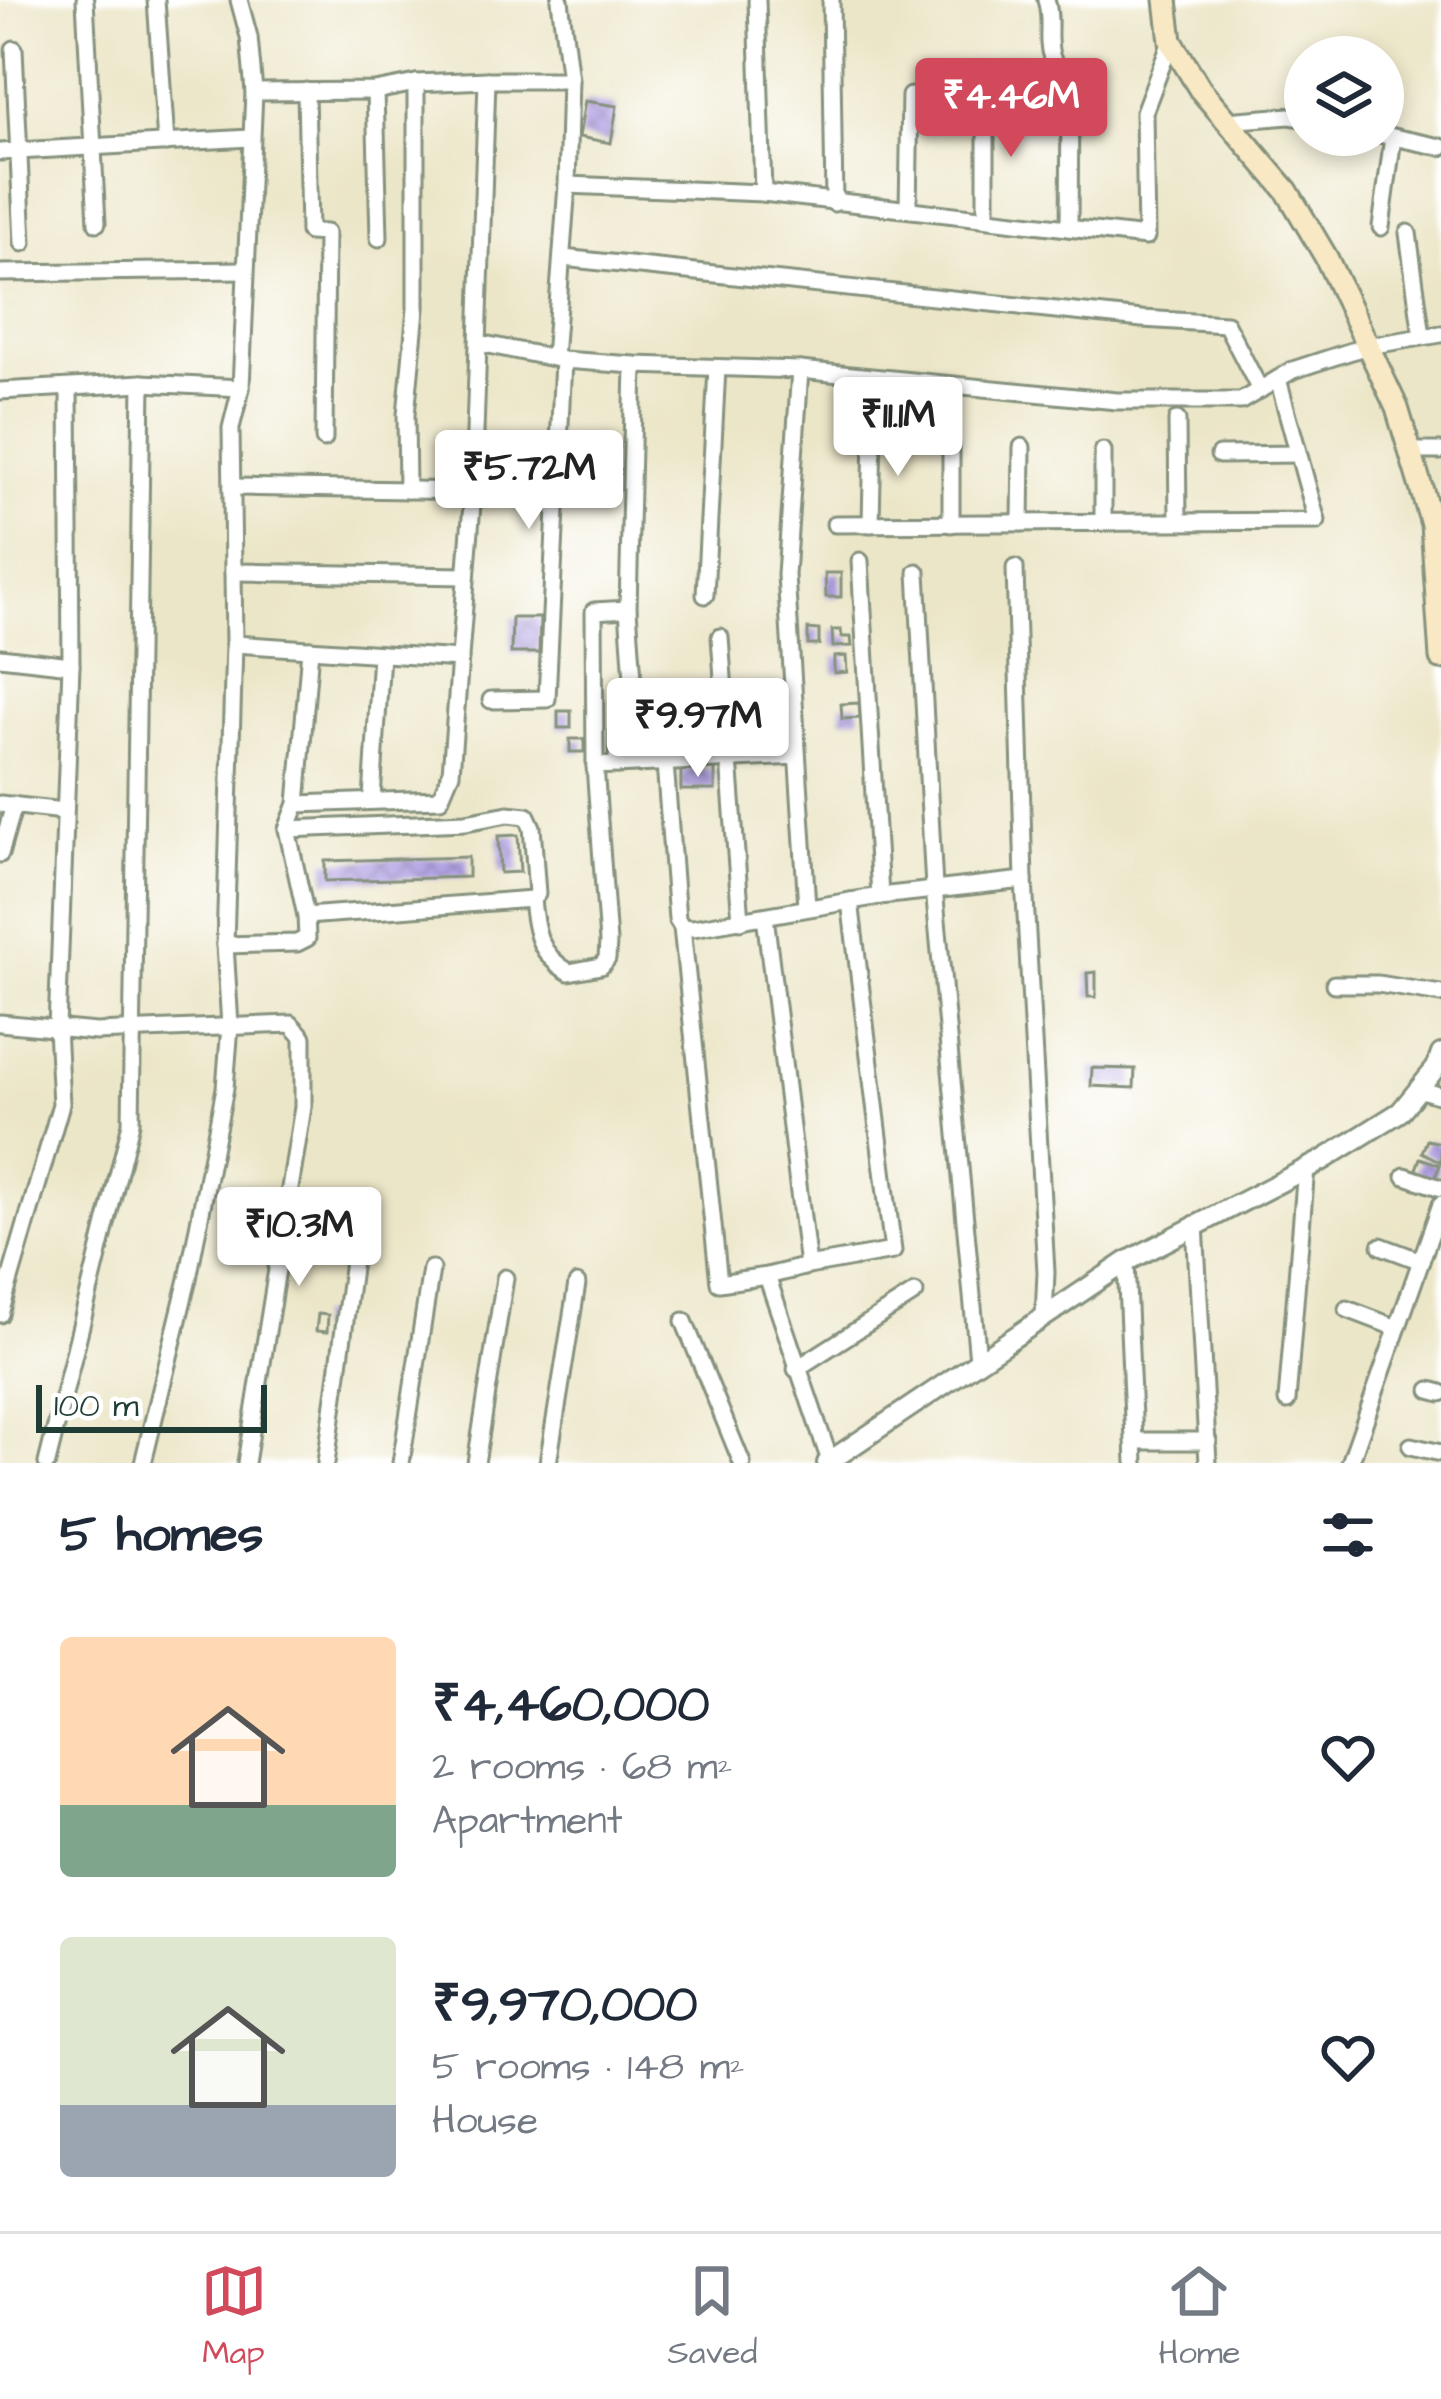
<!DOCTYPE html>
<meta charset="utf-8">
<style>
body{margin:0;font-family:"Architects Daughter",sans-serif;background:#f6f6f7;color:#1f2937;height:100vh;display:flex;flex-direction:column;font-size:45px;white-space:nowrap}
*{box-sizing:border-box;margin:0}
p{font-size:39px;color:#747a83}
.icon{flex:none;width:66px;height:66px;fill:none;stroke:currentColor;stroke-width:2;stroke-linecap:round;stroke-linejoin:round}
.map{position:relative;height:1463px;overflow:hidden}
.details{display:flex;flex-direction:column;background:#fff;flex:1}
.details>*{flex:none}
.controls{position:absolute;left:1284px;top:36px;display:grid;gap:24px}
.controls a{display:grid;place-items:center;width:120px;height:120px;border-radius:50%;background:#fff;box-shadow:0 6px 18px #0003;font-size:60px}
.scale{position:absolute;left:36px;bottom:30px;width:231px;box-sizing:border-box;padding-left:12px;border:6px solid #1f3d34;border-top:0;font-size:33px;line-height:42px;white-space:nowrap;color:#1f3d34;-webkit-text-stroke:9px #fff;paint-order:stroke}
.price{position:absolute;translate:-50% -102px;padding:0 27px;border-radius:12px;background:#fff;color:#222;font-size:39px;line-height:78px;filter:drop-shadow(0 3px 6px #0008)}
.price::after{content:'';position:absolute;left:50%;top:72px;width:36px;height:27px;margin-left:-18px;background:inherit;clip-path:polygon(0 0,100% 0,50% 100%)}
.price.on{background:#d1495b;color:#fff}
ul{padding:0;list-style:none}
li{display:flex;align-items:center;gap:36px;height:300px;padding:0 60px}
li span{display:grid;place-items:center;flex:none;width:336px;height:240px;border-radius:12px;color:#555}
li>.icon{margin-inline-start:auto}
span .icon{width:144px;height:144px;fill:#fffc;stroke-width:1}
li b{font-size:51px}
h2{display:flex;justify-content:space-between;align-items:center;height:144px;padding:0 60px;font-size:51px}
.dock{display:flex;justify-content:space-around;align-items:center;height:168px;border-top:3px solid #e0e1e3;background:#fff;font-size:33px;color:#747a83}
.dock a{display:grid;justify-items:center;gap:6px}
.dock .on{color:#d1495b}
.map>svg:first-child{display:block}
.building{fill:url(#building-cross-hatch)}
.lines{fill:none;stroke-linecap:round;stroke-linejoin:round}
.minor-casing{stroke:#86927e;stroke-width:21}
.tertiary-casing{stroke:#86927e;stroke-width:24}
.secondary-casing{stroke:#86927e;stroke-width:27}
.minor{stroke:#fff;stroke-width:15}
.tertiary{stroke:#fff;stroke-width:18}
.secondary{stroke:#f8e8c3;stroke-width:21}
</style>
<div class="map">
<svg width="1441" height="1463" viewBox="0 0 1441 1463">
<defs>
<pattern id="building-cross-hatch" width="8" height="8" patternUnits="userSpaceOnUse" patternTransform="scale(3)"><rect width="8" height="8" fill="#a997e2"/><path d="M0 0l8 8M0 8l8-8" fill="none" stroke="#897cb8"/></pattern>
</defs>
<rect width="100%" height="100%" fill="#fff"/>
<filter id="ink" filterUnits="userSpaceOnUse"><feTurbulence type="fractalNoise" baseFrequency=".00833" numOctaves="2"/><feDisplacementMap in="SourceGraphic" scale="24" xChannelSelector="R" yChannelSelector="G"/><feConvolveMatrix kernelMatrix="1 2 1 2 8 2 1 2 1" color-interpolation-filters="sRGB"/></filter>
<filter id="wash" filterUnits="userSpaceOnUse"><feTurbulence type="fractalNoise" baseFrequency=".004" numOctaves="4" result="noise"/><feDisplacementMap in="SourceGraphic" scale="48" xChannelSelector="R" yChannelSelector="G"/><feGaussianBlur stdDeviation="2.7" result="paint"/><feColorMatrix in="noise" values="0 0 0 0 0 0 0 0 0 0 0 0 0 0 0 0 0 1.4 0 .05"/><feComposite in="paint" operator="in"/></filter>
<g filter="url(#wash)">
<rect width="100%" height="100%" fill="#ece6c8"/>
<g id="blocks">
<g class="building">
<polygon points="585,101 617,106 611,143 579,137"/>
<polygon points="825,573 841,573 841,597 826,597"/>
<polygon points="512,618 540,618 539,653 511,653"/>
<polygon points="808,629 819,630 819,645 808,645"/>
<polygon points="832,630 841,630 842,637 851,637 852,646 833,647"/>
<polygon points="846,656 847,672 834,673 834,657"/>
<polygon points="859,703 860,718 842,719 841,704"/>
<rect x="558" y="711" width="13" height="17"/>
<polygon points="706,727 707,747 680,748 680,728"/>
<rect x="570" y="739" width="14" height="13"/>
<rect x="681" y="769" width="34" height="21"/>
<polygon points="518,835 520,872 500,873 498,836"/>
<polygon points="468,857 468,877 325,881 325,861"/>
<polygon points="1096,972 1096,997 1088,997 1087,973"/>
<polygon points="1092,1068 1135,1069 1134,1088 1091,1086"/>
<polygon points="1427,1140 1441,1143 1441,1162 1422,1152"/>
<polygon points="1420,1158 1440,1165 1434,1180 1415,1172"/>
<polygon points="318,1314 328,1315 327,1332 316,1331"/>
</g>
</g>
</g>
<g filter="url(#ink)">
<use href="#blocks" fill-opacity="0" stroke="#86927e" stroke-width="3"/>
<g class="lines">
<g class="minor-casing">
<g id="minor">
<polyline points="85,0 97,223"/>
<polyline points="156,0 166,143"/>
<polyline points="239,0 249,37 254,92"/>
<polyline points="757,0 763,193"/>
<polyline points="831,0 834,203"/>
<path d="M1046,0C1053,19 1045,40 1052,58C1058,75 1067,86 1070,104L1069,228"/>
<polyline points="14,49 23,243"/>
<polyline points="306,91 309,232 326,233 324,439"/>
<polyline points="375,91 379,238"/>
<polyline points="986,102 986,218"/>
<polyline points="1226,121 1290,116 1305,119"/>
<polyline points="1383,135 1441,147"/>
<polyline points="0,152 250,138"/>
<polyline points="567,185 763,193 1146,237 1144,112 1171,41"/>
<polyline points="908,209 910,96"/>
<polyline points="1381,227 1393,137"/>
<polyline points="1408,233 1422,336"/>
<polyline points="563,258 1142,319 1226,324 1260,390"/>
<polyline points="0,273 245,270"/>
<polyline points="479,343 563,360 634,365 800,370 1117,401 1241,401 1293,370 1367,346 1441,334"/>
<polyline points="554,358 567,185 570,80"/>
<polyline points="634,365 628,609 594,611 595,766 797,756"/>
<polyline points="800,370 786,575 807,907"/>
<polyline points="0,391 142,383 241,388 254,92 375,91 416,83 487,80 570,80 560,0"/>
<polyline points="1177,420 1178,521"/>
<polyline points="951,444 951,524"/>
<polyline points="1412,451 1441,451"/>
<polyline points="1219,455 1298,454"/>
<polyline points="232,487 473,491"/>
<polyline points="407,490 406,415 416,309 416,83"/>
<polyline points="1021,523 1022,447"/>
<polyline points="1103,523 1103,451"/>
<polyline points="835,524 1317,521 1278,379"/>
<polyline points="871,524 873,433"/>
<polyline points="860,561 880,896"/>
<polyline points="1015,568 1024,880 1046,1272 1044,1317"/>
<polyline points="233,572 466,576"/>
<polyline points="917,572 934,888 978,1360"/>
<polyline points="705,595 717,368"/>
<polyline points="720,637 741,921"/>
<polyline points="234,644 460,659"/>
<polyline points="0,657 71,665"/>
<polyline points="491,700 547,699 563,360"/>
<polyline points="665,763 677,919 682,927 693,928 880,896 1024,880"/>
<polyline points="617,765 618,706 633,679 628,609"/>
<polyline points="372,799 381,654"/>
<polyline points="0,804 64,811"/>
<polyline points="297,804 440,799 451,773 473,491 487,80"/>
<polyline points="287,829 466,822 508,814 527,816 532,827 537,894 532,899 306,916"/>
<polyline points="0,854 14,805"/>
<path d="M532,899C535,931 539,955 569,972L601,966L607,959L608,942L595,766"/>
<polyline points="765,916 808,1266 893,1251 850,901"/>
<polyline points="682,927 719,1283 767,1276 830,1461"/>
<polyline points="225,945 297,943 307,938 306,916 287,829 297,804 310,649"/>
<polyline points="1334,984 1378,984 1441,994"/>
<polyline points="0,1023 96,1032 291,1024 303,1037 303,1107 246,1463"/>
<polyline points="1419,1089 1441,1096"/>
<polyline points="1405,1176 1441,1188"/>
<polyline points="1195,1224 1208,1463"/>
<polyline points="1381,1246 1421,1261"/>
<polyline points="1126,1262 1135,1463"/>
<polyline points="767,1276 808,1266"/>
<polyline points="1347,1309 1397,1328"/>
<polyline points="0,1314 61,1104 57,1028 71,665 69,390"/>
<polyline points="684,1321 742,1463"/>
<polyline points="796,1369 915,1293"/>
<polyline points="1430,1390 1441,1393"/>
<polyline points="1287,1401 1306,1168"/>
<polyline points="1135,1441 1208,1441"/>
<polyline points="1411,1446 1441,1453"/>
<polyline points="47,1463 131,1123 142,383"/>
<polyline points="143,1463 188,1279 225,1088 230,1026 225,945 234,644 231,428 241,388"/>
<polyline points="326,1463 356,1238"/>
<polyline points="401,1463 431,1269"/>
<polyline points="476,1463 505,1278"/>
<polyline points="548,1463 577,1284"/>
<polyline points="1350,1463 1441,1204"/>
</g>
</g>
<g class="tertiary-casing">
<polyline id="tertiary" points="827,1463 1126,1262 1323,1160 1400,1112 1436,1068 1441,1054"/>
</g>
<g class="secondary-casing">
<polyline id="secondary" points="1166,0 1171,41 1200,89 1287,191 1326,257 1397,408 1432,524 1441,658"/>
</g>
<use href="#minor" class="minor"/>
<use href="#tertiary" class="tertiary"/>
<use href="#secondary" class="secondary"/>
</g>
</g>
</svg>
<div class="controls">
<a><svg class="icon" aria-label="layers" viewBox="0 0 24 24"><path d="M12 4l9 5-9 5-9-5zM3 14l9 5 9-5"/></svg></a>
</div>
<div class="scale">100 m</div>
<b class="price on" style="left:1011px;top:160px">₹4.46M</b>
<b class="price" style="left:898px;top:479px">₹11.1M</b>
<b class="price" style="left:529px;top:532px">₹5.72M</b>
<b class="price" style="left:698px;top:780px">₹9.97M</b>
<b class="price" style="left:299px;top:1289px">₹10.3M</b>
</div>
<section class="details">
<h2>5 homes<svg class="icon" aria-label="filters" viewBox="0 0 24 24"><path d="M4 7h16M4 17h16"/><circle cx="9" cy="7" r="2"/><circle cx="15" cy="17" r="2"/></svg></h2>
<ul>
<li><span style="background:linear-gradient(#ffd9b3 70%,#7fa58c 0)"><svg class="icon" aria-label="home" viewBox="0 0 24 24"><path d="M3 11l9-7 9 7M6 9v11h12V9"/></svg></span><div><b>₹4,460,000</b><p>2 rooms · 68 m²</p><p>Apartment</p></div><svg class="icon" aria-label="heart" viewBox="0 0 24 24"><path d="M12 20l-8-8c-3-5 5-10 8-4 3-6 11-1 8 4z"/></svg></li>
<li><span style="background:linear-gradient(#dfe7d0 70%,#9aa5b1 0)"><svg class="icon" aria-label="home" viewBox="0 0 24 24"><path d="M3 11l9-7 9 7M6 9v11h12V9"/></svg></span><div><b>₹9,970,000</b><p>5 rooms · 148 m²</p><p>House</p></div><svg class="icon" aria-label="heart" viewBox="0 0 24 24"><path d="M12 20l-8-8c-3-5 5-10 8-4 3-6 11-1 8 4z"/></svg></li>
</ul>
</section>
<nav class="dock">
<a class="on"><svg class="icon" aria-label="map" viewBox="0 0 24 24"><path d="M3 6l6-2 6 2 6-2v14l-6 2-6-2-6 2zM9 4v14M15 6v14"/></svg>Map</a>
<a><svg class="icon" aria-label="saved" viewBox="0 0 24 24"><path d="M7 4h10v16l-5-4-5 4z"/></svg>Saved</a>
<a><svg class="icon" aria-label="home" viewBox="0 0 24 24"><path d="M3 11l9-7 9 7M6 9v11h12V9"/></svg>Home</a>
</nav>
